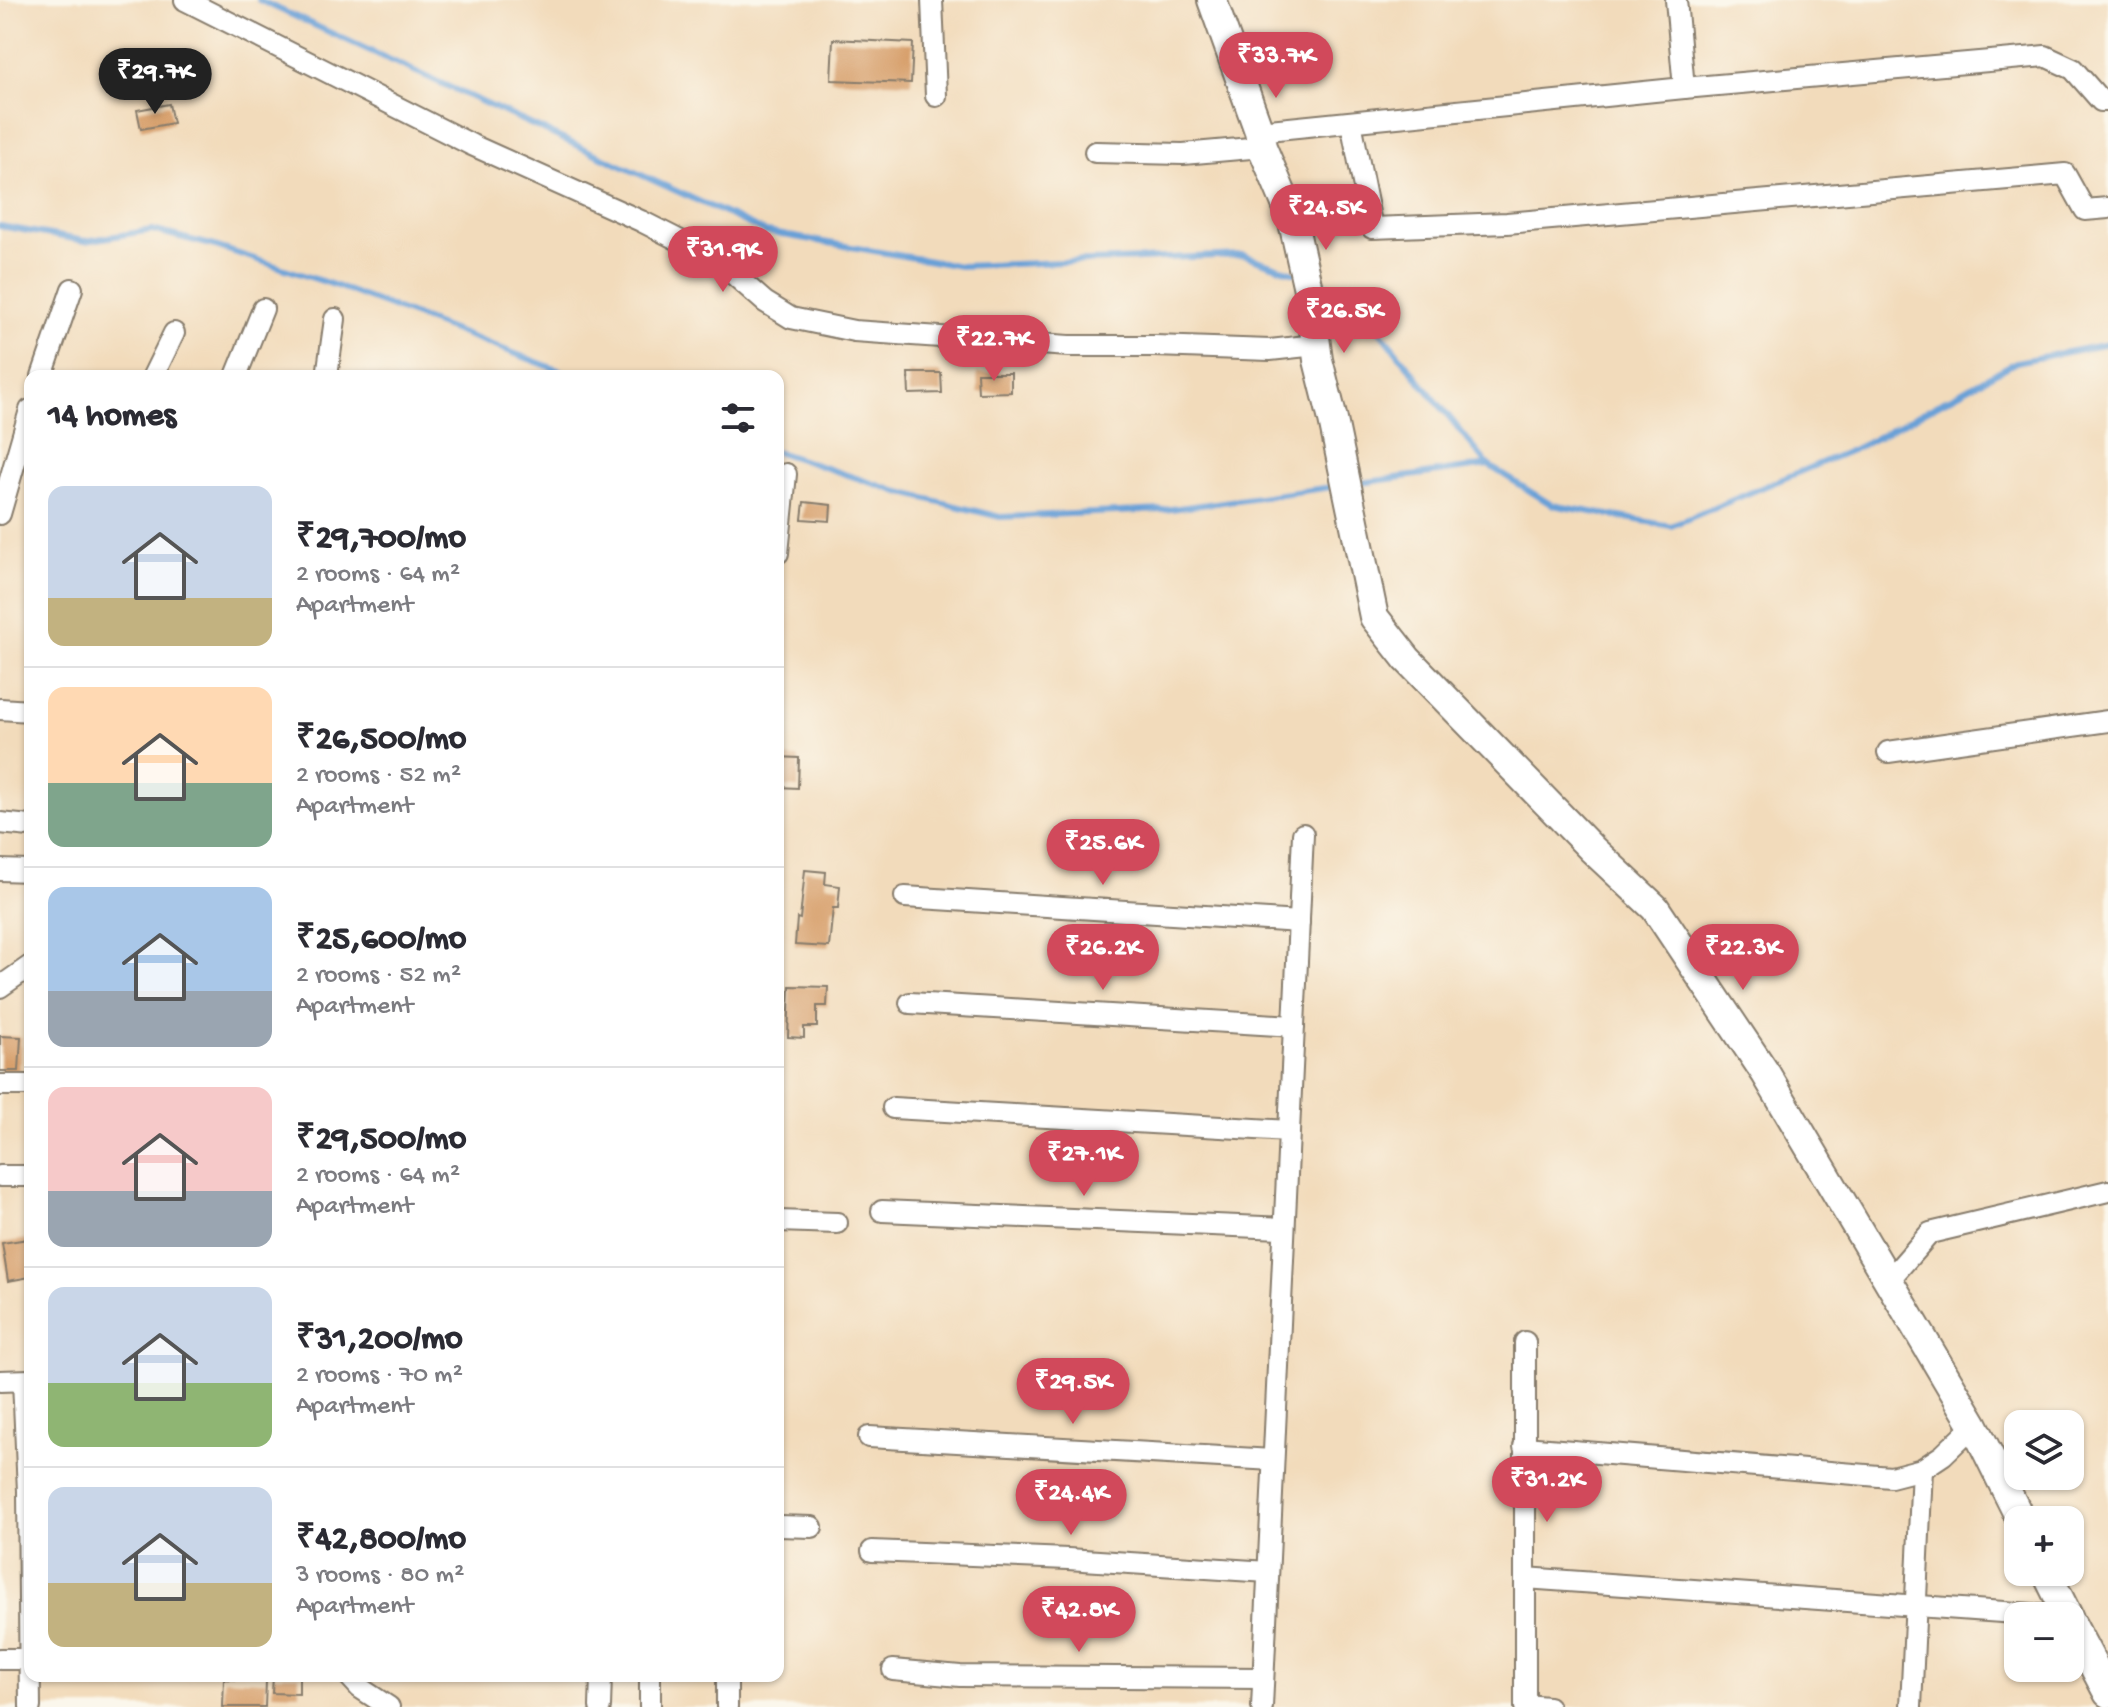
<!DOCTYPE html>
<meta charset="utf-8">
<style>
body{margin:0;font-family:"Gochi Hand",sans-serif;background:#f7f7f7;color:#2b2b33;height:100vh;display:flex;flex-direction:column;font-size:30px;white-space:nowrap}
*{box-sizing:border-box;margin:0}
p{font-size:26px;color:#7c7c81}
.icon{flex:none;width:44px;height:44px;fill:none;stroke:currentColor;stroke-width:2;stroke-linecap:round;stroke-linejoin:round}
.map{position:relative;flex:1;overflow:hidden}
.drawer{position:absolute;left:24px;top:370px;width:760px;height:1312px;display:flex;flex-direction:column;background:#fff;border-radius:16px;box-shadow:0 2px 6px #0004}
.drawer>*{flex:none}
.buttons{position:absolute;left:2004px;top:1410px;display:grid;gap:16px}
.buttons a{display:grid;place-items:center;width:80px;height:80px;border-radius:16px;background:#fff;box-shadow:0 2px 6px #0004;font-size:40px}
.price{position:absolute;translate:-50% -68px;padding:0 18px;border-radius:28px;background:#d1495b;color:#fff;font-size:26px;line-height:52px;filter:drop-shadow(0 2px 4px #0008)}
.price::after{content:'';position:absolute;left:50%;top:48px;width:24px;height:18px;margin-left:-12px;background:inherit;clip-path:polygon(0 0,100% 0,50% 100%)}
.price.on{background:#222;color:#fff}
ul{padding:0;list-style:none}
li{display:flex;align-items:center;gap:24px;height:200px;padding:0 24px}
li+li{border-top:2px solid #e1e1e2}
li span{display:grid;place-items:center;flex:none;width:224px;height:160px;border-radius:16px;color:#555}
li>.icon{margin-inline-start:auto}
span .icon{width:96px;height:96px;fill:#fffc;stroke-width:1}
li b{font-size:34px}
h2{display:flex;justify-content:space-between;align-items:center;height:96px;padding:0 24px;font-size:34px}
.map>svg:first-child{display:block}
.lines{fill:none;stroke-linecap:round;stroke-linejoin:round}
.stream{stroke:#69a0d7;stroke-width:6}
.building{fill:#d79f6a}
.street-casing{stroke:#877c6c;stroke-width:24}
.secondary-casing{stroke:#877c6c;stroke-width:32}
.street{stroke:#fff;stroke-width:20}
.secondary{stroke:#fff;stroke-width:28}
</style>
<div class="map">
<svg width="2108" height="1707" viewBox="0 0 2108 1707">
<rect width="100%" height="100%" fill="#fbf7ec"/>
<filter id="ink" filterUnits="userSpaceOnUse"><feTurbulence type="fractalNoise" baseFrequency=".0125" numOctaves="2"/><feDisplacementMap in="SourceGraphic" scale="16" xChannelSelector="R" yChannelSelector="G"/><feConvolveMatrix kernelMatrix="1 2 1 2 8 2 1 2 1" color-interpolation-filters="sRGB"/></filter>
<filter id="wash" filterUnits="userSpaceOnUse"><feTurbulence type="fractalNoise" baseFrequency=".006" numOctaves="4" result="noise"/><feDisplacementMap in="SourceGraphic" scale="32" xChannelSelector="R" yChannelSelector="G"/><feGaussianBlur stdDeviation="1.8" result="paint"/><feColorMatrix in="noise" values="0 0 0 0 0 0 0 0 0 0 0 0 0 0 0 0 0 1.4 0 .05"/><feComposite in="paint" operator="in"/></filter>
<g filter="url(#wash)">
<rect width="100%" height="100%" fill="#f2dbbb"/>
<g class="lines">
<g class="stream">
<polyline points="259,0 766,232 960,266 1243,255 1295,273"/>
<polyline points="0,226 85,241 152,230 215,246 331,284 574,376"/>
<polyline points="1316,281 1349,293 1488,465"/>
<polyline points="778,452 896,491 1000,517 1164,510 1339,486"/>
<polyline points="1354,484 1488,465 1552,505 1671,526 1861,446 2016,362 2108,344"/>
</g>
</g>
<g id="blocks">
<g class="building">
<polygon points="833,39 913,43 911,83 831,80"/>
<polygon points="169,104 173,123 141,129 137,110"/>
<polygon points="908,373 941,373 942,393 909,394"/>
<polygon points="977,373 1011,373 1011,392 978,393"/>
<polygon points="804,502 831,505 830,521 802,519"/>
<polygon points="778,757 799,758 798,788 778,787"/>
<polygon points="805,870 826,872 825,884 840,886 838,908 833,908 829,947 795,945 797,918 800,919"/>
<polygon points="790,986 828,987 827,1006 817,1006 817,1027 804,1027 804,1038 788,1037"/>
<polygon points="0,1036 21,1037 19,1071 0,1071"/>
<polygon points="28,1239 30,1277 8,1281 2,1243"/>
<polygon points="273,1676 299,1676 299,1694 272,1693"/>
<polygon points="224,1679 266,1681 265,1707 223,1707"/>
</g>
</g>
</g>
<g filter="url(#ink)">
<use href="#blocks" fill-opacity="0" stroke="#877c6c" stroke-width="2"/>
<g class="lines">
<g class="street-casing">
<g id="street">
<polyline points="185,0 472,145 641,221 716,259 765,302 791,318 854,331 1069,346 1155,346 1270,350 1316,345"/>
<polyline points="932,0 936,96"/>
<polyline points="1676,0 1684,88"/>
<polyline points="1351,122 1372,228 1507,223 2065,174 2085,210 2108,208"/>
<polyline points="1259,131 1684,88 2045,56 2073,69 2101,101 2108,101"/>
<polyline points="1095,152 1183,154 1262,147"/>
<polyline points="42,376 72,289"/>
<polyline points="153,376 174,333"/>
<polyline points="236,376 263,309"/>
<polyline points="327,376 335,319"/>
<polyline points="0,514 30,410"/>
<polyline points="778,553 786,474"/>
<polyline points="0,709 30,711"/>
<polyline points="1888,752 2108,721"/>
<polyline points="0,823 30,826"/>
<polyline points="0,870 30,871"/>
<polyline points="905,897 1299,922"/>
<polyline points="0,987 30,966"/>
<polyline points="910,1003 1294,1026"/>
<polyline points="0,1085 30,1085"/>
<polyline points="893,1108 1289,1131"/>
<polyline points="0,1176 30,1176"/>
<polyline points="882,1211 1284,1228"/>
<polyline points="778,1221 837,1223"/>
<polyline points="1889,1280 1930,1233 2108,1191"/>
<polyline points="0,1381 30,1380"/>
<polyline points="23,1381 28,1491 30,1707"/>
<polyline points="869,1437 1273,1460"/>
<polyline points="1524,1447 1891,1477 1922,1469 1943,1455 1974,1425"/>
<polyline points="778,1526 812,1527"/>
<polyline points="872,1551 1068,1559 1268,1572"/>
<polyline points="1525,1578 2059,1616"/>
<polyline points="0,1659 30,1659"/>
<polyline points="893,1670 960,1676 1263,1678"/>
<polyline points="349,1676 360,1688 389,1707"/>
<polyline points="1525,1705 1548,1707"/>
<polyline points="600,1707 601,1676"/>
<polyline points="650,1707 650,1676"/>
<polyline points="727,1707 727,1676"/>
<polyline points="1262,1707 1303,834"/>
<polyline points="1525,1707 1525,1342"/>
<polyline points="1911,1707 1922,1469"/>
</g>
</g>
<g class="secondary-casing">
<g id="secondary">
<polyline points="1212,0 1259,131 1262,147 1292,218 1310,298 1318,360 1333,420 1374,617 1407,659 1592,849 1655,908 1766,1074 1974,1425 2021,1520"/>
<polyline points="2046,1572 2068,1616"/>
<polyline points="2070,1621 2108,1693"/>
</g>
</g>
<use href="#street" class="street"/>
<use href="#secondary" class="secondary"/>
</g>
</g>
</svg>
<div class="buttons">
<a><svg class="icon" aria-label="layers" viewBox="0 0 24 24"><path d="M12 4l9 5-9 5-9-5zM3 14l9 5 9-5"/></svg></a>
<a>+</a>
<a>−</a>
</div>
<b class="price" style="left:1276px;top:100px">₹33.7K</b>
<b class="price on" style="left:155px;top:116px">₹29.7K</b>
<b class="price" style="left:1326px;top:252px">₹24.5K</b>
<b class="price" style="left:723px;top:294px">₹31.9K</b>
<b class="price" style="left:1344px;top:355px">₹26.5K</b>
<b class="price" style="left:994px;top:383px">₹22.7K</b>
<b class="price" style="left:1103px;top:887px">₹25.6K</b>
<b class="price" style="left:1103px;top:992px">₹26.2K</b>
<b class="price" style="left:1743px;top:992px">₹22.3K</b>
<b class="price" style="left:1084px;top:1198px">₹27.1K</b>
<b class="price" style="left:1073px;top:1426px">₹29.5K</b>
<b class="price" style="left:1547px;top:1524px">₹31.2K</b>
<b class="price" style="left:1071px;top:1537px">₹24.4K</b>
<b class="price" style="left:1079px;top:1654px">₹42.8K</b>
<section class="drawer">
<h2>14 homes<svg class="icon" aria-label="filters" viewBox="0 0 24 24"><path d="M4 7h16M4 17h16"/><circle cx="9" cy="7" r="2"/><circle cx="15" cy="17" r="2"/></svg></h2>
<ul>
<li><span style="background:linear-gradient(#c9d6e8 70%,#c2b280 0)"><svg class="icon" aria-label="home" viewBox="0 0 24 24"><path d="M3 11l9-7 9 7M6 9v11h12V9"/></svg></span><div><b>₹29,700/mo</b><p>2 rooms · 64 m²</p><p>Apartment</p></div></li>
<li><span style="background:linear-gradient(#ffd9b3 60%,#7fa58c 0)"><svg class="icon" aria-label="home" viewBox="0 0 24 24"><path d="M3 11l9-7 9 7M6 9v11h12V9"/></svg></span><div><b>₹26,500/mo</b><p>2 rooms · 52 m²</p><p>Apartment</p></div></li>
<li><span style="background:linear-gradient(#a9c7e8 65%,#9aa5b1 0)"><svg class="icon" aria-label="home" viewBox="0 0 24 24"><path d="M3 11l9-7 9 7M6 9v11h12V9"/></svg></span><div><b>₹25,600/mo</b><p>2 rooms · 52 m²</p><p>Apartment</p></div></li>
<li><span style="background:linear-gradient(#f6c9c9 65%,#9aa5b1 0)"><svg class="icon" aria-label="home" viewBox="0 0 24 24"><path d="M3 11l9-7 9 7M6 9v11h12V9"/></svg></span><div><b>₹29,500/mo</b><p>2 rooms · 64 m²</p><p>Apartment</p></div></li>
<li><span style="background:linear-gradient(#c9d6e8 60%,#8fb573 0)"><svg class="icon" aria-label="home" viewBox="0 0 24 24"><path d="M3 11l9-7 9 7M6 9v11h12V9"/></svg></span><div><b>₹31,200/mo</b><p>2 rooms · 70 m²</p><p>Apartment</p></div></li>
<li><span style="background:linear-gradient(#c9d6e8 60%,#c2b280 0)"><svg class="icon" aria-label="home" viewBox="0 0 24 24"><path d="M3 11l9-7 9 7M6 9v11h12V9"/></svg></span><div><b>₹42,800/mo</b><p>3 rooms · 80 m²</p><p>Apartment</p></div></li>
</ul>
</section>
</div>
